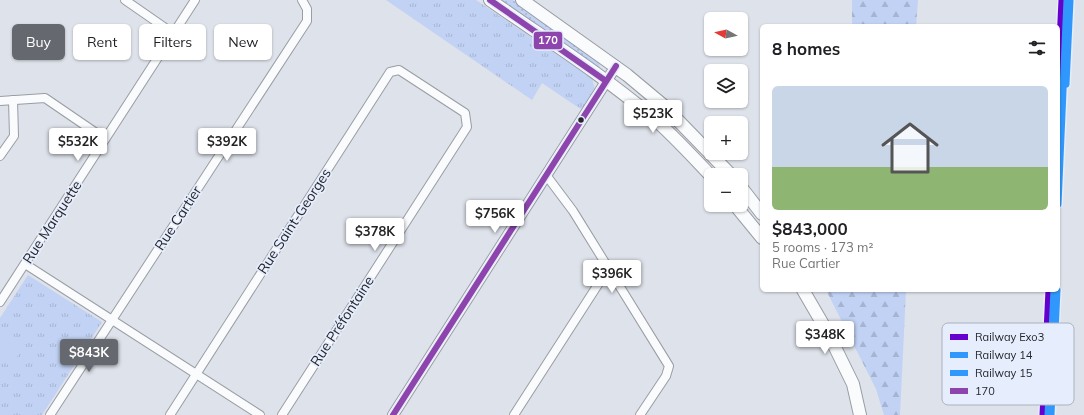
<!DOCTYPE html>
<meta charset="utf-8">
<style>
body{margin:0;font-family:Mulish,sans-serif;background:#f6f6f6;color:#202124;height:100vh;display:flex;flex-direction:column;font-size:15px;white-space:nowrap}
*{box-sizing:border-box;margin:0}
p{font-size:13px;color:#757577}
.icon{flex:none;width:22px;height:22px;fill:none;stroke:currentColor;stroke-width:2;stroke-linecap:round;stroke-linejoin:round}
.map{position:relative;flex:1;overflow:hidden}
.drawer{position:absolute;left:760px;top:24px;width:300px;height:268px;display:flex;flex-direction:column;background:#fff;border-radius:6px;box-shadow:0 1px 3px #0004}
.drawer>*{flex:none}
.guide{position:absolute;left:12px;top:24px;width:380px;height:36px;display:flex;gap:8px}
.needle{width:26px;rotate:278deg}
.tools{position:absolute;left:704px;top:12px;display:grid;gap:8px}
.tools a{display:grid;place-items:center;width:44px;height:44px;border-radius:6px;background:#fff;box-shadow:0 1px 3px #0004;font-size:20px}
.price{position:absolute;translate:-50% -34px;padding:0 9px;border-radius:4px;background:#fff;color:#222;font-size:13px;line-height:26px;filter:drop-shadow(0 1px 2px #0008)}
.price::after{content:'';position:absolute;left:50%;top:24px;width:12px;height:9px;margin-left:-6px;background:inherit;clip-path:polygon(0 0,100% 0,50% 100%)}
.price.selected{background:#65686e;color:#fff}
ul{padding:0;list-style:none}
li{display:grid;align-content:center;gap:8px;height:212px;padding:0 12px}
li+li{border-top:1px solid #e0e0e0}
li span{display:grid;place-items:center;height:124px;border-radius:6px;color:#555}
li>.icon{margin-inline-start:auto}
span .icon{width:72px;height:72px;fill:#fffc;stroke-width:1}
li b{font-size:17px}
h2{display:flex;justify-content:space-between;align-items:center;height:48px;padding:0 12px;font-size:17px}
.chip{padding:0 14px;border-radius:6px;background:#fff;box-shadow:0 1px 3px #0004;font-size:14px;line-height:36px}
.chip.selected{background:#65686e;color:#fff}
.map>svg:first-child{display:block}
.grass{fill:url(#grass-dots)}
.forest{fill:url(#forest-firs)}
.park{fill:url(#park-tufts)}
.garden{fill:#c1d2f4}
.lines{fill:none;stroke-linecap:round;stroke-linejoin:round}
.minor-casing{stroke:#9a9da4;stroke-width:10}
.tertiary-casing{stroke:#9a9da4;stroke-width:12}
.secondary-casing{stroke:#9a9da4;stroke-width:14}
.minor{stroke:#fafbfc;stroke-width:8}
.tertiary{stroke:#fafbfc;stroke-width:10}
.secondary{stroke:#fafbfc;stroke-width:12}
.bus-1-casing{stroke:#e6edfc;stroke-width:9}
.bus-1{stroke:#8e44ad;stroke-width:6}
.rail-1-casing{stroke:#e6edfc;stroke-width:10}
.rail-2-casing{stroke:#e6edfc;stroke-width:10}
.rail-3-casing{stroke:#e6edfc;stroke-width:10}
.rail-1{stroke:#60c;stroke-width:7}
.rail-2{stroke:#3098fc;stroke-width:7}
.rail-3{stroke:#3098fc;stroke-width:7}
.bus-dot{fill:#24262c;stroke:#e6edfc;stroke-width:1.5}
.labels{text-anchor:middle;stroke-width:3.5;stroke-linejoin:round;paint-order:stroke}
.street-label{font-size:14px;fill:#24262c;stroke:#e6edfc}
.key{fill:#e6edfc;stroke:#acb1be;stroke-width:1}
.key-label{font-size:11px;fill:#24262c}
.line-badge{stroke:#e6edfc;stroke-width:1.5}
.badge-label{font-size:11px;text-anchor:middle;font-weight:bold;fill:#fff}
</style>
<div class="map">
<svg width="1084" height="415" viewBox="0 0 1084 415">
<defs>
<pattern id="grass-dots" width="8" height="8" patternUnits="userSpaceOnUse"><rect width="8" height="8" fill="#c1d2f4"/><path d="M2 2h.1M6 6h.1" fill="none" stroke="#a6b4d1" stroke-width="1.8" stroke-linecap="round"/></pattern>
<pattern id="forest-firs" width="22" height="20" patternUnits="userSpaceOnUse"><rect width="22" height="20" fill="#c1d2f4"/><path d="M5 1l3.5 6h-7zM16 11l3.5 6h-7z" fill="#a6b4d1"/></pattern>
<pattern id="park-tufts" width="24" height="20" patternUnits="userSpaceOnUse"><rect width="24" height="20" fill="#c1d2f4"/><path d="M3 7l-1-3M5 7V3M7 7l1-3M15 17l-1-3M17 17v-4M19 17l1-3" fill="none" stroke="#a6b4d1"/></pattern>
</defs>
<rect width="100%" height="100%" fill="#dee2ea"/>
<polygon class="grass" points="498,0 513,0 598,61 600,66 598,68"/>
<g class="forest">
<polygon points="852,0 918,0 916,26 852,26"/>
<polygon points="826,290 906,290 900,415 884,415 876,389"/>
</g>
<g class="park">
<polygon points="386,0 476,0 592,78 595,90 582,110 542,83 532,100"/>
<polygon points="28,275 102,322 42,415 0,415 0,318"/>
</g>
<polygon class="garden" points="0,336 21,351 10,366 0,360"/>
<g class="lines">
<g class="minor-casing">
<g id="minor">
<polyline points="125,0 174,34"/>
<polyline points="0,101 45,98 105,139"/>
<polyline points="0,156 14,136 13,100"/>
<polyline points="546,175 573,211 669,366 666,376 640,415"/>
<polyline points="25,264 260,415"/>
<polyline points="0,302 195,0"/>
<polyline points="50,415 307,21 307,9 302,0"/>
<polyline points="170,415 390,72 399,70 465,113 467,127 282,415"/>
<polyline points="514,415 608,269"/>
</g>
</g>
<g class="tertiary-casing">
<polyline id="tertiary" points="393,415 616,66"/>
</g>
<g class="secondary-casing">
<g id="secondary">
<path d="M490,0C544,38 600,73 651,116C672,134 691,155 711,176"/>
<polyline points="522,0 627,75 663,105 731,175"/>
<polyline points="741,187 762,214"/>
<polyline points="735,205 762,238"/>
<polyline points="803,290 828,333 853,384 860,415"/>
</g>
</g>
<use href="#minor" class="minor"/>
<use href="#tertiary" class="tertiary"/>
<use href="#secondary" class="secondary"/>
<g class="bus-1-casing">
<g id="bus-1">
<polyline points="490,0 606,81"/>
<polyline points="393,415 616,66"/>
</g>
</g>
<use href="#bus-1" class="bus-1"/>
<g class="rail-1-casing">
<g id="rail-1">
<polyline points="1058,84 1062,0"/>
<polyline points="1043,415 1049,290"/>
</g>
</g>
<g class="rail-2-casing">
<g id="rail-2">
<polyline points="1058,204 1067,0"/>
<polyline points="1048,415 1054,290"/>
</g>
</g>
<g class="rail-3-casing">
<g id="rail-3">
<polyline points="1066,84 1070,0"/>
<polyline points="1051,415 1057,290"/>
</g>
</g>
<use href="#rail-1" class="rail-1"/>
<use href="#rail-2" class="rail-2"/>
<use href="#rail-3" class="rail-3"/>
</g>
<circle class="bus-dot" cx="581" cy="120" r="3.5"/>
<g class="labels">
<g class="street-label">
<text transform="translate(178 218) rotate(-57)" y="5">Rue Cartier</text>
<text transform="translate(294 221) rotate(-57)" y="5">Rue Saint-Georges</text>
<text transform="translate(52 222) rotate(-57)" y="5">Rue Marquette</text>
<text transform="translate(342 321) rotate(-57)" y="5">Rue Préfontaine</text>
</g>
</g>
<rect x="942" y="323" width="132" height="82" rx="6" class="key"/>
<rect x="950" y="334" width="18" height="6" fill="#60c"/>
<rect x="950" y="352" width="18" height="6" fill="#3098fc"/>
<rect x="950" y="370" width="18" height="6" fill="#3098fc"/>
<rect x="950" y="388" width="18" height="6" fill="#8e44ad"/>
<g class="key-label">
<text x="975" y="341">Railway Exo3</text>
<text x="975" y="359">Railway 14</text>
<text x="975" y="377">Railway 15</text>
<text x="975" y="395">170</text>
</g>
<rect class="line-badge" x="533" y="31" width="30" height="19" rx="4" fill="#8e44ad"/>
<g class="badge-label">
<text x="548" y="44">170</text>
</g>
</svg>
<div class="tools">
<a><svg class="needle" viewBox="-14 -14 28 28"><path d="M0-13l5 13h-10z" fill="#e53935"/><path d="M0 13l5-13h-10z" fill="#757577"/></svg></a>
<a><svg class="icon" aria-label="layers" viewBox="0 0 24 24"><path d="M12 4l9 5-9 5-9-5zM3 14l9 5 9-5"/></svg></a>
<a>+</a>
<a>−</a>
</div>
<b class="price" style="left:653px;top:134px">$523K</b>
<b class="price" style="left:78px;top:162px">$532K</b>
<b class="price" style="left:227px;top:162px">$392K</b>
<b class="price" style="left:495px;top:234px">$756K</b>
<b class="price" style="left:375px;top:252px">$378K</b>
<b class="price" style="left:612px;top:294px">$396K</b>
<b class="price" style="left:825px;top:355px">$348K</b>
<b class="price selected" style="left:89px;top:373px">$843K</b>
<div class="guide">
<a class="chip selected">Buy</a>
<a class="chip">Rent</a>
<a class="chip">Filters</a>
<a class="chip">New</a>
</div>
<section class="drawer">
<h2>8 homes<svg class="icon" aria-label="filters" viewBox="0 0 24 24"><path d="M4 7h16M4 17h16"/><circle cx="9" cy="7" r="2"/><circle cx="15" cy="17" r="2"/></svg></h2>
<ul>
<li><span style="background:linear-gradient(#c9d6e8 65%,#8fb573 0)"><svg class="icon" aria-label="home" viewBox="0 0 24 24"><path d="M3 11l9-7 9 7M6 9v11h12V9"/></svg></span><div><b>$843,000</b><p>5 rooms · 173 m²</p><p>Rue Cartier</p></div></li>
</ul>
</section>
</div>
